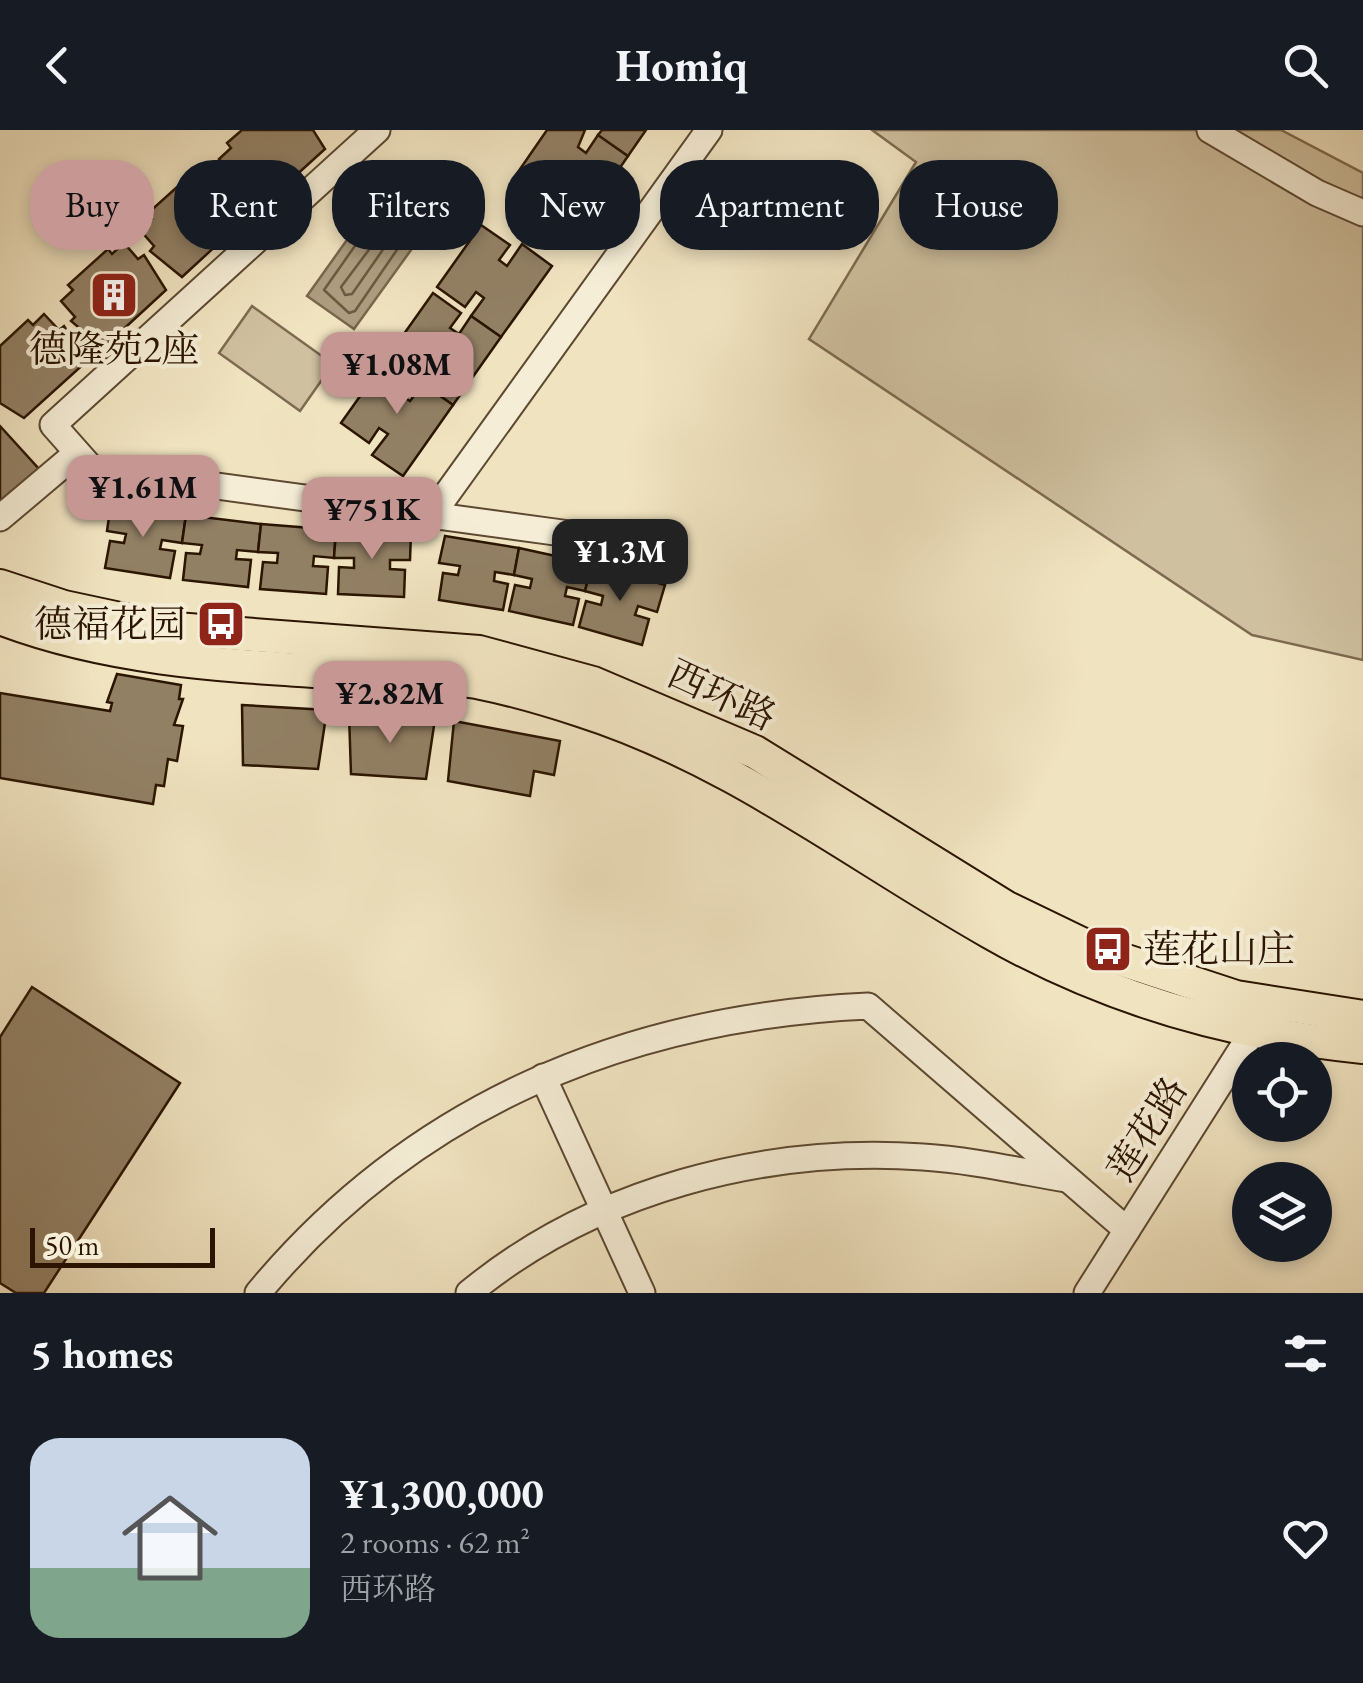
<!DOCTYPE html>
<meta charset="utf-8">
<style>
body{margin:0;font-family:"EB Garamond","Noto Serif SC",serif;background:#20242c;color:#f1f3f6;height:100vh;display:flex;flex-direction:column;font-size:38px;white-space:nowrap}
*{box-sizing:border-box;margin:0}
p{font-size:32px;color:#9ea1a6}
.icon{flex:none;width:55px;height:55px;fill:none;stroke:currentColor;stroke-width:2;stroke-linecap:round;stroke-linejoin:round}
.map{position:relative;height:1163px;overflow:hidden}
.sheet{display:flex;flex-direction:column;background:#171b24;flex:1}
.sheet>*{flex:none}
.banner{position:absolute;left:30px;top:30px;width:1305px;height:90px;display:flex;gap:20px}
.fabs{position:absolute;left:1232px;top:912px;display:grid;gap:20px}
.fabs a{display:grid;place-items:center;width:100px;height:100px;border-radius:50%;background:#171b24;box-shadow:0 5px 15px #0003;font-size:50px}
.scale{position:absolute;left:30px;bottom:25px;width:185px;box-sizing:border-box;padding-left:10px;border:5px solid #2c1500;border-top:0;font-size:28px;line-height:35px;white-space:nowrap;color:#2c1500;-webkit-text-stroke:8px #f5edd6;paint-order:stroke}
.price{position:absolute;translate:-50% -85px;padding:0 22px;border-radius:20px;background:#c59692;color:#111;font-size:32px;line-height:65px;filter:drop-shadow(0 2px 5px #0008)}
.price::after{content:'';position:absolute;left:50%;top:60px;width:30px;height:22px;margin-left:-15px;background:inherit;clip-path:polygon(0 0,100% 0,50% 100%)}
.price.current{background:#222;color:#fff}
ul{padding:0;list-style:none}
li{display:flex;align-items:center;gap:30px;height:250px;padding:0 30px}
li+li{border-top:2px solid #363941}
li span{display:grid;place-items:center;flex:none;width:280px;height:200px;border-radius:30px;color:#555}
li>.icon{margin-inline-start:auto}
span .icon{width:120px;height:120px;fill:#fffc;stroke-width:1}
li b{font-size:42px}
h2{display:flex;justify-content:space-between;align-items:center;height:120px;padding:0 30px;font-size:42px}
.pill{padding:0 35px;border-radius:40px;background:#171b24;box-shadow:0 5px 15px #0003;font-size:35px;line-height:90px}
.pill.current{background:#c59692;color:#111}
header{display:flex;justify-content:space-between;align-items:center;height:130px;padding:0 30px;background:#171b24;font-size:45px;font-weight:700}
.map>svg:first-child{display:block}
.green{fill:#cfc09f;stroke:#7e6a50;stroke-width:2.5}
.water{fill:#ad9d7f;stroke:#79674c;stroke-width:2.5}
.lines{fill:none;stroke-linecap:round;stroke-linejoin:round}
.shore{stroke:#6c5940;stroke-width:2.5}
.building{fill:#928064;stroke:#2c1500;stroke-width:2.5}
.minor-casing{stroke:#5d4830;stroke-width:29}
.major-casing{stroke:#2c1500;stroke-width:36}
.minor{stroke:#f5edd6;stroke-width:25}
.major{stroke:#f0e3c0;stroke-width:32}
.labels{text-anchor:middle;stroke-width:8;stroke-linejoin:round;paint-order:stroke}
.poi-label{font-size:38px;fill:#2c1500;stroke:#f5edd6}
.street-label{font-size:38px;fill:#2c1500;stroke:#f5edd6}
</style>
<header><svg class="icon" aria-label="back" viewBox="0 0 24 24"><path d="M15 5l-7 7 7 7"/></svg>Homiq<svg class="icon" aria-label="search" viewBox="0 0 24 24"><circle cx="10" cy="10" r="6"/><path d="M15 15l6 6"/></svg></header>
<div class="map">
<svg width="1363" height="1163" viewBox="0 0 1363 1163">
<rect width="100%" height="100%" fill="#f0e3c0"/>
<filter id="stains"><feTurbulence type="fractalNoise" baseFrequency=".002" numOctaves="4"/><feColorMatrix values="0 0 0 0 .2 0 0 0 0 .09 0 0 0 0 .02 0 0 0 .5 -.17"/></filter>
<radialGradient id="worn" r=".72"><stop offset=".6" stop-color="#630" stop-opacity="0"/><stop offset="1" stop-color="#630" stop-opacity=".3"/></radialGradient>
<g class="green">
<polygon points="872,0 1281,0 1363,43 1363,530 1252,505 809,209 916,32"/>
<polygon points="252,176 333,234 300,281 219,223"/>
</g>
<polygon class="water" points="390,74 413,91 411,120 354,199 307,166 364,86"/>
<g class="lines">
<g class="shore">
<polygon points="389,84 404,94 405,108 355,181 349,183 324,160 371,93"/>
<polygon points="386,97 393,100 391,108 352,164 345,165 341,157"/>
</g>
</g>
<g class="building">
<polygon points="242,0 313,0 325,19 262,76 229,50 234,45 219,29 231,18 227,13"/>
<polygon points="547,0 585,0 578,17 586,23 598,5 628,26 577,100 547,79 563,55 555,50 544,65 516,45"/>
<polygon points="602,0 646,0 628,26 598,5"/>
<polygon points="203,43 217,59 223,54 245,89 182,147 150,121 154,116 140,100 152,89 147,84 186,49 191,54"/>
<polygon points="481,95 510,115 499,130 507,136 522,114 552,136 501,207 471,186 484,168 476,162 465,177 437,157"/>
<polygon points="124,113 138,129 144,125 166,160 103,218 71,191 75,187 61,171 73,160 68,155 108,119 112,124"/>
<polygon points="433,163 461,183 450,198 459,204 471,186 501,207 453,275 423,254 436,236 428,230 417,245 389,225"/>
<polygon points="44,184 59,200 64,196 87,231 24,288 0,273 0,216 28,190 33,195"/>
<polygon points="385,231 413,251 402,266 410,271 423,254 453,275 403,346 372,325 388,304 379,298 369,313 341,293"/>
<polygon points="0,296 39,339 0,374"/>
<polygon points="111,373 186,385 182,413 162,410 160,419 175,421 170,448 105,438 110,411 124,413 126,404 107,401"/>
<polygon points="186,385 261,394 258,422 237,420 236,429 251,430 248,457 183,450 186,423 200,424 202,415 182,413"/>
<polygon points="261,394 336,400 334,428 314,426 313,436 328,437 326,464 260,459 263,432 277,433 278,423 258,422"/>
<polygon points="336,400 411,403 410,430 390,430 390,439 405,440 404,467 338,464 339,437 354,438 354,428 334,428"/>
<polygon points="445,406 519,418 514,445 495,442 494,451 508,454 503,480 439,470 443,443 458,445 460,436 439,433"/>
<polygon points="519,418 592,434 585,461 567,457 565,466 579,469 573,495 509,481 515,455 530,458 532,449 514,445"/>
<polygon points="592,434 665,455 657,482 638,476 635,485 649,489 642,515 579,497 586,471 601,475 603,466 585,461"/>
<polygon points="117,544 181,555 179,569 183,569 174,595 183,596 177,631 168,629 164,656 156,655 153,674 0,648 0,563 110,581 112,573 107,572"/>
<polygon points="242,575 327,580 318,639 243,635"/>
<polygon points="349,584 435,589 426,649 351,644"/>
<polygon points="454,591 560,611 554,645 534,641 530,666 448,651"/>
<polygon points="32,857 180,953 44,1163 16,1163 0,1153 0,907"/>
</g>
<g class="lines">
<g class="minor-casing">
<g id="minor">
<polyline points="377,0 53,295 92,339 577,405"/>
<polyline points="1210,0 1317,63 1363,83"/>
<polyline points="431,386 709,0"/>
<polyline points="0,388 77,323"/>
<polyline points="543,947 642,1163"/>
<path d="M258,1163C414,975 627,887 868,876L1127,1100"/>
<path d="M469,1163C594,1060 764,1016 923,1027C971,1030 1019,1041 1066,1049"/>
<polyline points="1087,1163 1262,887"/>
</g>
</g>
<g class="major-casing">
<g id="major">
<polyline points="0,456 64,477 162,498 479,522 593,553 755,622 1007,778 1096,821 1236,867 1363,887"/>
<path d="M0,488C117,533 242,536 364,544C401,547 441,546 477,552C512,559 546,569 580,580C731,628 854,725 990,802C1105,868 1232,904 1363,917"/>
</g>
</g>
<use href="#minor" class="minor"/>
<use href="#major" class="major"/>
</g>
<defs>
<g id="building-square" transform="scale(2.5)"><rect x="-9" y="-9" width="18" height="18" rx="4" fill="#8f2418" stroke="#f5edd6"/><path d="M-4-6H4V6H1V3H-1V6H-4ZM-2.5-4.3h1.7v1.8h-1.7ZM.8-4.3h1.7v1.8H.8ZM-2.5-1h1.7V.8h-1.7ZM.8-1h1.7V.8H.8Z" fill="#fff"/></g>
<g id="bus-square" transform="scale(2.5)"><rect x="-9" y="-9" width="18" height="18" rx="4" fill="#8f2418" stroke="#f5edd6"/><path d="M-5-6H5V4H4V6H2V4H-2V6H-4V4H-5ZM-3.5-4V0h7V-4ZM-3.5 1.2v1.5H-2V1.2ZM2 1.2v1.5H3.5V1.2Z" fill="#fff"/></g>
</defs>
<g fill-rule="evenodd">
<use href="#building-square" x="114" y="165"/>
<use href="#bus-square" x="221" y="494"/>
<use href="#bus-square" x="1108" y="819"/>
</g>
<g class="labels">
<g class="poi-label">
<text x="114" y="232">德隆苑2座</text>
<text x="186" y="507" text-anchor="end">德福花园</text>
<text x="1143" y="832" text-anchor="start">莲花山庄</text>
</g>
<g class="street-label">
<text transform="translate(722 565) rotate(25)" y="13">西环路</text>
<text transform="translate(1147 999) rotate(-58)" y="13">莲花路</text>
</g>
</g>
<rect width="100%" height="100%" filter="url(#stains)"/>
<rect width="100%" height="100%" fill="url(#worn)"/>
</svg>
<div class="fabs">
<a><svg class="icon" aria-label="locate" viewBox="0 0 24 24"><circle cx="12" cy="12" r="6"/><path d="M12 2v4M12 18v4M2 12h4M18 12h4"/></svg></a>
<a><svg class="icon" aria-label="layers" viewBox="0 0 24 24"><path d="M12 4l9 5-9 5-9-5zM3 14l9 5 9-5"/></svg></a>
</div>
<div class="scale">50 m</div>
<b class="price" style="left:397px;top:287px">¥1.08M</b>
<b class="price" style="left:143px;top:410px">¥1.61M</b>
<b class="price" style="left:372px;top:432px">¥751K</b>
<b class="price current" style="left:620px;top:474px">¥1.3M</b>
<b class="price" style="left:390px;top:616px">¥2.82M</b>
<div class="banner">
<a class="pill current">Buy</a>
<a class="pill">Rent</a>
<a class="pill">Filters</a>
<a class="pill">New</a>
<a class="pill">Apartment</a>
<a class="pill">House</a>
</div>
</div>
<section class="sheet">
<h2>5 homes<svg class="icon" aria-label="filters" viewBox="0 0 24 24"><path d="M4 7h16M4 17h16"/><circle cx="9" cy="7" r="2"/><circle cx="15" cy="17" r="2"/></svg></h2>
<ul>
<li><span style="background:linear-gradient(#c9d6e8 65%,#7fa58c 0)"><svg class="icon" aria-label="home" viewBox="0 0 24 24"><path d="M3 11l9-7 9 7M6 9v11h12V9"/></svg></span><div><b>¥1,300,000</b><p>2 rooms · 62 m²</p><p>西环路</p></div><svg class="icon" aria-label="heart" viewBox="0 0 24 24"><path d="M12 20l-8-8c-3-5 5-10 8-4 3-6 11-1 8 4z"/></svg></li>
</ul>
</section>
